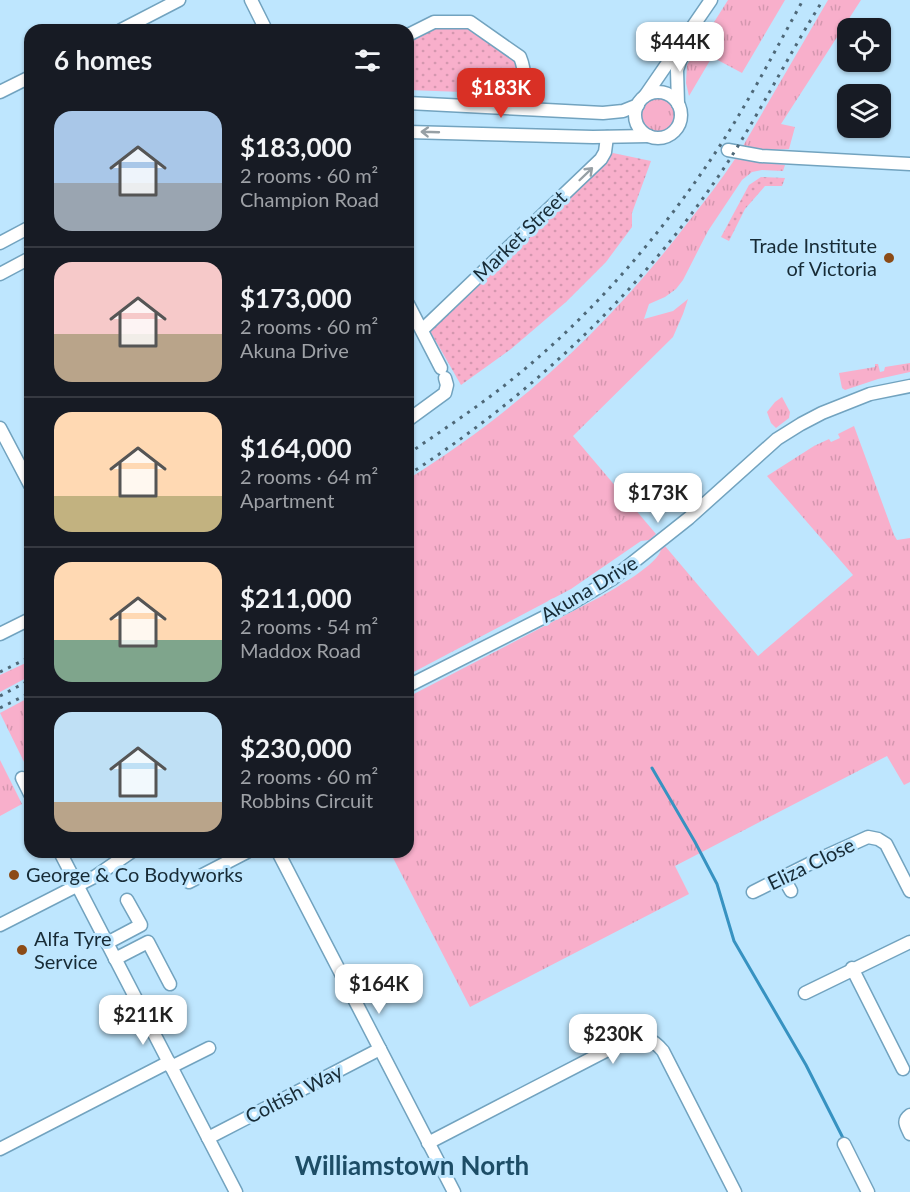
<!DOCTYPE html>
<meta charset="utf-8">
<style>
body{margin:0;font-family:Lato,sans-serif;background:#242831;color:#f1f3f6;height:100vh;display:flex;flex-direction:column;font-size:22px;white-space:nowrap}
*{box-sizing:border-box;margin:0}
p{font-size:20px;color:#9ea1a6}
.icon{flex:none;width:33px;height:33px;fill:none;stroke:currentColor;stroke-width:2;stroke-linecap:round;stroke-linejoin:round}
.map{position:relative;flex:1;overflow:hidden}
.details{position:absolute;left:24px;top:24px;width:390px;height:834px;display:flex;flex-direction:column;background:#171b24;border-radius:18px;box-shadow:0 2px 4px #0004}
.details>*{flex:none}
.tools{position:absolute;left:837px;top:18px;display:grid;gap:12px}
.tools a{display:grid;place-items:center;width:54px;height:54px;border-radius:12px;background:#171b24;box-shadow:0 2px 4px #0004;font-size:30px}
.price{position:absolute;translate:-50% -51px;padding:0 14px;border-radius:12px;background:#fff;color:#222;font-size:20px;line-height:39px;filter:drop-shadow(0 2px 3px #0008)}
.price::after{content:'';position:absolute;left:50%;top:36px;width:18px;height:14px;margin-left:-9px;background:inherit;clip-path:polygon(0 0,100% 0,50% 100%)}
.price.active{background:#d93025;color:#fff}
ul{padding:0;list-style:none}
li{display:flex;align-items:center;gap:18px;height:150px;padding:0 30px}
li+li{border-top:2px solid #363941}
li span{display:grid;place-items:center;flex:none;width:168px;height:120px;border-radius:18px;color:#555}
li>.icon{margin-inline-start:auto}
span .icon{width:72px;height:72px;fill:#fffc;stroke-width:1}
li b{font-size:26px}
h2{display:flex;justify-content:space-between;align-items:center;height:72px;padding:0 30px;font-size:26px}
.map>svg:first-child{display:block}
.grass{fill:url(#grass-tufts)}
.park{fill:url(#park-dots)}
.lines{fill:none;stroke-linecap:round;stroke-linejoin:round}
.stream{stroke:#3792c1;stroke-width:3}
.minor-casing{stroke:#72a3bf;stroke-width:15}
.minor{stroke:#fff;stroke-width:12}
.rail{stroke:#4e6878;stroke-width:3;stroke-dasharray:3 6;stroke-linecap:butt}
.oneway{stroke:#97a0a5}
.poi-dot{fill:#8c4b16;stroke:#bee6fe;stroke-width:2}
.labels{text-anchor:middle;stroke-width:6;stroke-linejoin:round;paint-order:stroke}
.street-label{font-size:20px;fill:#172b36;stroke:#bee6fe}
.poi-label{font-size:20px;fill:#172b36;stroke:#bee6fe;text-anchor:start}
.district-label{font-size:26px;font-weight:bold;fill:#1d4d66;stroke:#bee6fe}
</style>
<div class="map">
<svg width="910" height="1192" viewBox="0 0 910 1192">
<defs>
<pattern id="grass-tufts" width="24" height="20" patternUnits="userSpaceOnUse" patternTransform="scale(1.5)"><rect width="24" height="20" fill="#f8afcb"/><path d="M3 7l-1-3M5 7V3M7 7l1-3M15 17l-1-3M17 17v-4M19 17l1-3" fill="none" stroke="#d497af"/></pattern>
<pattern id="park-dots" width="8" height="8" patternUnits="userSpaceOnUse" patternTransform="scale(1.5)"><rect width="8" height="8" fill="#f8afcb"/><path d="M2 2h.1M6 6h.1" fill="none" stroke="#d497af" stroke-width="1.8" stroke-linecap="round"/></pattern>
</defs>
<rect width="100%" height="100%" fill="#bee6fe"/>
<g class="grass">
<polygon points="728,0 785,0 742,73 712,57 689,96 686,83 687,65"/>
<polygon points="828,0 861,0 781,124 795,127 789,149 768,150 743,146"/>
<circle cx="658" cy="115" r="18"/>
<path d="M735,159L785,165L783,171L762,170L752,172L742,180L708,231L683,280L676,289L665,297L649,304L644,319L673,311L688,299L683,314L673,337L573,436L656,534L649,540L641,541L571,589L408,675V479C518,411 611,324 689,221C705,201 721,180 735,159Z"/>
<polygon points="910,363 910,372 878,379 845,390 842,388 839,373 875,367 875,364 878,364 880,372 884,371 885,367"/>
<polygon points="782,397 790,412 789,418 776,428 771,423 767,412 775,402"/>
<path d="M854,426L894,535L897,540L910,538V782L904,785L887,756L675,866L689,894L470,1007L390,852H408V697L602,596C615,588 659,564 661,549L665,546L758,656L853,575L767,476L814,446L829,439L831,442L840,438L838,434Z"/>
<polygon points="30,661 30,676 0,692 0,675"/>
<polygon points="30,697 30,766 27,768 0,713"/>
<polygon points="0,760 22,804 0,816"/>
</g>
<g class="park">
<polygon points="430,27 468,27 513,57 516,64 517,94 408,90 408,39"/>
<polygon points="613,153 651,161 632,213 632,227 606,262 566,302 511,349 461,385 430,331 595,173"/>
<polygon points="761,177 785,178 782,186 765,186 745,209 729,241 721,237 749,185"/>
</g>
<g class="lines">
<polyline class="stream" points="652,768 695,842 717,884 734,941 806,1065 844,1140"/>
<g class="minor-casing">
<g id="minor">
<polyline points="251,0 266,30"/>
<polyline points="121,30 179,0"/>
<path d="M408,35L434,22H470L520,57C527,74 524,91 522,108"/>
<polyline points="0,92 30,77"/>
<circle cx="658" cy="115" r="23"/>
<polyline points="645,96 711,0"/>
<polyline points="408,103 603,113 623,111 638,105"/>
<polyline points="678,104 677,70 684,49"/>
<polyline points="408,132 593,137 649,136"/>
<polyline points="728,150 761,156 910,164"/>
<polyline points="0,243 30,227"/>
<polyline points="0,274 30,258"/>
<polyline points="408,304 441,368"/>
<polyline points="422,330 601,159 605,152 607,137"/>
<polyline points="408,420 445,393 447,385 445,378"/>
<polyline points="0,428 30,485"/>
<polyline points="0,634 30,619"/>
<polyline points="408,686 572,603 612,579 689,518 777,439 801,424 822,413 870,394 910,386"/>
<polyline points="22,778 30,794"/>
<polyline points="60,852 236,1192"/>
<polyline points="278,852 454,1192"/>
<polyline points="783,877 791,891"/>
<polyline points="189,882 247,852"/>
<polyline points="753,892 817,860 868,837 878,839 886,844 910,891"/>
<polyline points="0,925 96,876 131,852"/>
<polyline points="107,943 141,925 127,900"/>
<polyline points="115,959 148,942 170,984"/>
<polyline points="852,968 903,1069"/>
<polyline points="805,993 910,942"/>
<polyline points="171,1067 209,1048"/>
<path d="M910,1115C902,1121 906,1125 910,1134"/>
<polyline points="208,1138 380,1049"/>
<path d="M428,1143L627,1040C643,1035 652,1038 663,1051L735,1192"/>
<polyline points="844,1144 868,1192"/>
<polyline points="0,1149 169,1062"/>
</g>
</g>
<use href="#minor" class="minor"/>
<g class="rail">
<path d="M408,454C444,429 481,405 515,377C589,317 653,244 707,165C743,113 772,56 803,0"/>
<path d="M408,475C533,394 644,289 726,165C761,111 789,54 823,0"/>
<polyline points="0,672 30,657"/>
<polyline points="0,696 30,680"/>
<polyline points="0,708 30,693"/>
</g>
</g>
<defs><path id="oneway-shaft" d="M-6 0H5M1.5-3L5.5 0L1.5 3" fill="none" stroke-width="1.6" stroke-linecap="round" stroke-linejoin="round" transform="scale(1.5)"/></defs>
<g class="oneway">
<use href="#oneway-shaft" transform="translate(430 132) rotate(-178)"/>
<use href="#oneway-shaft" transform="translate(586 174) rotate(-44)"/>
</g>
<g class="poi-dot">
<circle cx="889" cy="258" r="6"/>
<circle cx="14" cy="875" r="6"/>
<circle cx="22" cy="950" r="6"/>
</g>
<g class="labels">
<g class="street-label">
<text transform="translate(520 236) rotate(-44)" y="7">Market Street</text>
<text transform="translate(589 589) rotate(-31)" y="7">Akuna Drive</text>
<text transform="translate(811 864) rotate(-26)" y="7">Eliza Close</text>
<text transform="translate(294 1094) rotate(-27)" y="7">Coltish Way</text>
</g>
<g class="poi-label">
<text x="877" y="253" text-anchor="end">Trade Institute<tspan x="877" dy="23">of Victoria</tspan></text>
<text x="26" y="882">George &amp; Co Bodyworks</text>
<text x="34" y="946">Alfa Tyre<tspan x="34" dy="23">Service</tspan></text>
</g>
<g class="district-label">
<text x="412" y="1175">Williamstown North</text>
</g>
</g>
</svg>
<div class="tools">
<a><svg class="icon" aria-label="locate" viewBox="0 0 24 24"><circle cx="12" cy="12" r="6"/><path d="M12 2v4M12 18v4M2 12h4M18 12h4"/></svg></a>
<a><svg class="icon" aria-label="layers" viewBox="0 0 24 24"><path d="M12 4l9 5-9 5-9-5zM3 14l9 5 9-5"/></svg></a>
</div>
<b class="price" style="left:680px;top:73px">$444K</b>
<b class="price active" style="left:501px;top:119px">$183K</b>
<b class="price" style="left:658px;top:524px">$173K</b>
<b class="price" style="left:379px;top:1015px">$164K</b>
<b class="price" style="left:143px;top:1046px">$211K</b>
<b class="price" style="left:613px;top:1065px">$230K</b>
<section class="details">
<h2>6 homes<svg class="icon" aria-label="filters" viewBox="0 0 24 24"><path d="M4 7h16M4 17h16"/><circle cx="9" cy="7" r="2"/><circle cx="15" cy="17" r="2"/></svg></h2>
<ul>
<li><span style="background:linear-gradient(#a9c7e8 60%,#9aa5b1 0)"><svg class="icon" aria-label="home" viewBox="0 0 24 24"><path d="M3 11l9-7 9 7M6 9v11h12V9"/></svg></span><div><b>$183,000</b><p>2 rooms · 60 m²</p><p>Champion Road</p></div></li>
<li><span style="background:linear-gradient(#f6c9c9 60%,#b9a48a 0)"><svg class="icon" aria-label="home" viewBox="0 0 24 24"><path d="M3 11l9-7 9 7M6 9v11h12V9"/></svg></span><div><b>$173,000</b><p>2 rooms · 60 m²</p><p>Akuna Drive</p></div></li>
<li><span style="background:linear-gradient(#ffd9b3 70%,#c2b280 0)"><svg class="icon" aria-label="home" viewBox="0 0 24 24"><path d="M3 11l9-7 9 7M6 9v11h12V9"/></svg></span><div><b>$164,000</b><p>2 rooms · 64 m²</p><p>Apartment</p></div></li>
<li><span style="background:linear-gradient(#ffd9b3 65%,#7fa58c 0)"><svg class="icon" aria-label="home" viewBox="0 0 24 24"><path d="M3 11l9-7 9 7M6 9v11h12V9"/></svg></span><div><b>$211,000</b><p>2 rooms · 54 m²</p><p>Maddox Road</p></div></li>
<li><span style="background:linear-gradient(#bfe0f5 75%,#b9a48a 0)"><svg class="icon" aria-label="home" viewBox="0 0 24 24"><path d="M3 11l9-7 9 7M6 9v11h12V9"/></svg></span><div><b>$230,000</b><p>2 rooms · 60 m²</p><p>Robbins Circuit</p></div></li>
</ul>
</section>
</div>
